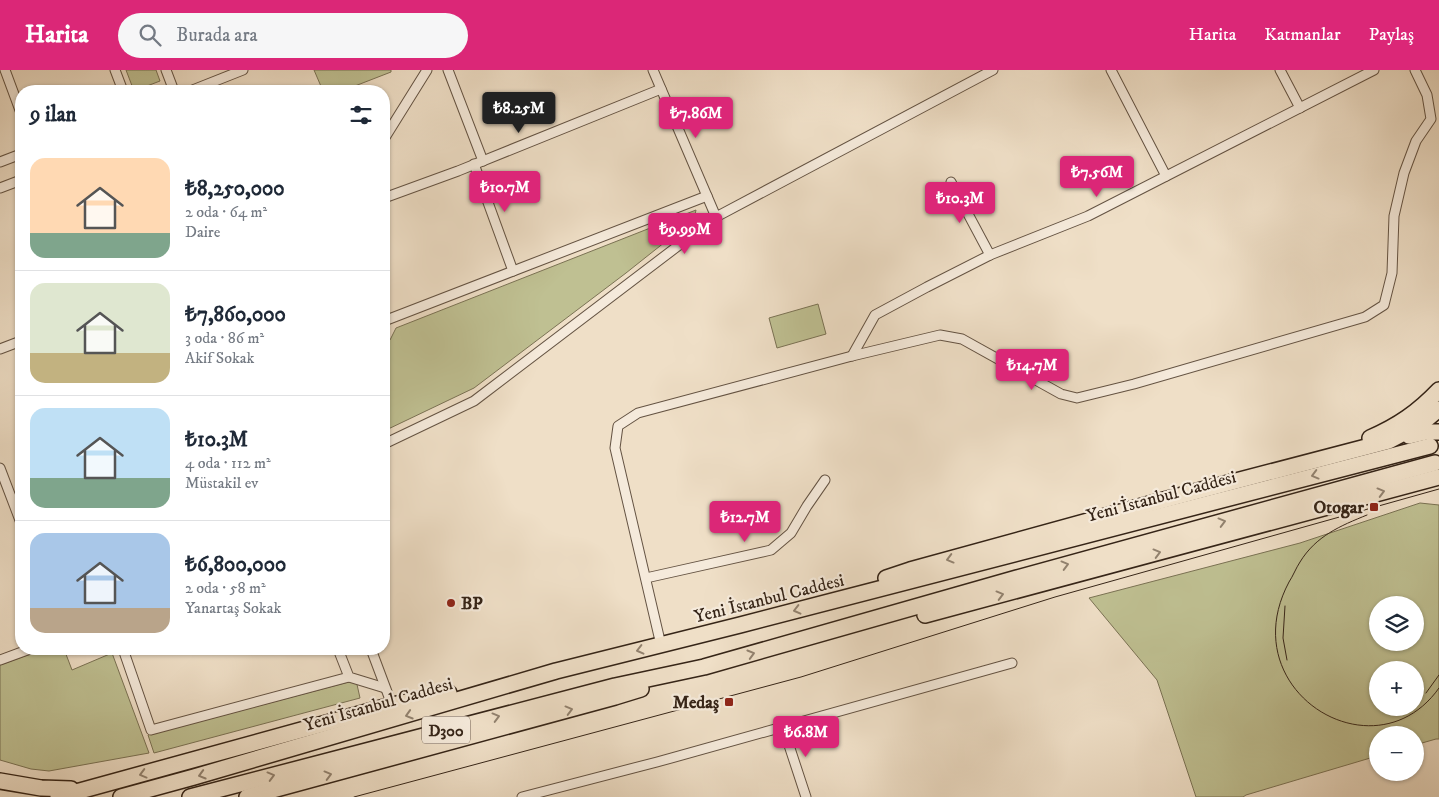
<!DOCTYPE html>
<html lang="tr">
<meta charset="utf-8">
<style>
body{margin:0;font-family:"IM FELL DW Pica",serif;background:#f6f6f7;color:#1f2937;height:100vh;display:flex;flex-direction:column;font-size:19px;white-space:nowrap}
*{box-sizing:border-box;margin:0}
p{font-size:16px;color:#747a83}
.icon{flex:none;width:28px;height:28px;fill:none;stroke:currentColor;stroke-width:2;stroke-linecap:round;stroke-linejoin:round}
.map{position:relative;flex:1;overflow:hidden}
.drawer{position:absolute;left:15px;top:15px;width:375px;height:570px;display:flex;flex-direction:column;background:#fff;border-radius:20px;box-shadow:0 1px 4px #0004}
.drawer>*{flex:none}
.tools{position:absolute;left:1369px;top:526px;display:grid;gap:10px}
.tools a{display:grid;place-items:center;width:55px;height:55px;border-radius:50%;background:#fff;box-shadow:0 1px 4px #0004;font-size:25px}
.price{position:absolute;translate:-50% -42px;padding:0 11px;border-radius:5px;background:#db2777;color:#fff;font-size:16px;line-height:32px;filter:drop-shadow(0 1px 2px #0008)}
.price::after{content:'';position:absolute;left:50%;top:30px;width:15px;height:11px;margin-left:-8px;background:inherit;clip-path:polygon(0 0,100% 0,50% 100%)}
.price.active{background:#222;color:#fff}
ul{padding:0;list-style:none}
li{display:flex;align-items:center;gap:15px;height:125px;padding:0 15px}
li+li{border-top:1px solid #e0e1e3}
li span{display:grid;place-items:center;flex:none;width:140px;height:100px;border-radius:15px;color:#555}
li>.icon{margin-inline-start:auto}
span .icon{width:60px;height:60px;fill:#fffc;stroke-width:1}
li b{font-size:21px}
h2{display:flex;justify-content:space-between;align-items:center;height:60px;padding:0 15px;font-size:21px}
header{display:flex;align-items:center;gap:30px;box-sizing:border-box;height:70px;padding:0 25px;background:#db2777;color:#fff}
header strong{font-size:24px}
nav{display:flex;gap:28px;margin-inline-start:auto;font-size:18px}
.search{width:350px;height:45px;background:#f6f6f7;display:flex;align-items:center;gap:12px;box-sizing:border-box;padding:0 18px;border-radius:28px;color:#747a83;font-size:19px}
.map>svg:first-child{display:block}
.green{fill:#bfc092;stroke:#7a7254;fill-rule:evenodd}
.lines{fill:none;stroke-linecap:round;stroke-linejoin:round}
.minor-casing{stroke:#645343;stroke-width:11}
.trunk-casing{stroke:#352417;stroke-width:18}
.minor{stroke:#f5eadb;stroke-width:9}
.trunk{stroke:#efdfc7;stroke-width:15}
.tram{stroke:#352417;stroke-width:1}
.oneway{stroke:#92826f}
.poi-dot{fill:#8f2418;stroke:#f5eadb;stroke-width:2}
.labels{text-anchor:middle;stroke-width:4.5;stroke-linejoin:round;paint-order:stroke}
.shield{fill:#f5eadb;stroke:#6f5f52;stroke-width:1}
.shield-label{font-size:16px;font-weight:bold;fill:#352417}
.street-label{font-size:18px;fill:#352417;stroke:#f5eadb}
.poi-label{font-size:18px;font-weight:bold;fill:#352417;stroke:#f5eadb;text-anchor:end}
</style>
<header>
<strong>Harita</strong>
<div class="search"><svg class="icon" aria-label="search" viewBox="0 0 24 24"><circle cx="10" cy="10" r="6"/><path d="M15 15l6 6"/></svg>Burada ara</div>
<nav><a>Harita</a><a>Katmanlar</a><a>Paylaş</a></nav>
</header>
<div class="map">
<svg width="1439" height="727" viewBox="0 0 1439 727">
<rect width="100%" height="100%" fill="#efdfc7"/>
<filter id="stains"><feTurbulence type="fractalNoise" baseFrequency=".004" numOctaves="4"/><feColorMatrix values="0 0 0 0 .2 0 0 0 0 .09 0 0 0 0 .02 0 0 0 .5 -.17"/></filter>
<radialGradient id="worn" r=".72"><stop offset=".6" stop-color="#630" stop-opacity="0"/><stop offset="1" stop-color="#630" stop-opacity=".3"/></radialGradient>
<g class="green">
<polygon points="126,0 156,0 160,11 134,21"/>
<polygon points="314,0 391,0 391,2 342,21 323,21"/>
<polygon points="696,140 694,149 626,203 474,318 384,361 384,272 390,270 396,258"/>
<polygon points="818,234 826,264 777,278 769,248"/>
<path d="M1420,433L1439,435V669H1436L1415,675V665H1378L1377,686L1246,725L1243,727H1196L1157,610L1089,528L1300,473ZM1378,535H1415V572H1378ZM1378,600H1415V638H1378Z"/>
<polygon points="44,579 64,579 72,600 112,583 149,683 49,701 31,699 0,690 0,595"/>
<polygon points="356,610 360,628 154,683 148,665"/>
</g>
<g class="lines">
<g class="minor-casing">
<g id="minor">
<polyline points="5,0 21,43"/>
<polyline points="115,0 123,21"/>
<polyline points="166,0 174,21"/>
<polyline points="448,0 483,91"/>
<polyline points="653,0 716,147"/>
<polyline points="1111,0 1166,106"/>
<polyline points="1280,0 1300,38"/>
<polyline points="190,21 243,0"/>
<polyline points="384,69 427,0"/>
<polyline points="0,92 21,84"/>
<polyline points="474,94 513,201"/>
<polyline points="951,112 990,185"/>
<polyline points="0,118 21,110"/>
<polyline points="384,128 458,101 661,19"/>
<polyline points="384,251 707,126"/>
<polyline points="0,279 21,271"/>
<polyline points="852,286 875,245 927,217 990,185 1088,146 1374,0"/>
<polyline points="384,374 474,331 716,147 993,0"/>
<polyline points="0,398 21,453"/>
<polyline points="646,508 771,480 791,463 807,436 825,410"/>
<polyline points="661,575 615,378 618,356 638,343 852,286 940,265 962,269 1061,324 1077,328 1134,314 1365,247 1384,235 1392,203 1394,146 1404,103 1416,71 1431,49 1427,25 1415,0"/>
<polyline points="123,579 151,660 349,607"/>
<polyline points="338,579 349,607 385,618"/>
<polyline points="371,579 392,635"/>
<polyline points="0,590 30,579"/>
<polyline points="783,657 806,727"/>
<polyline points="522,727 657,692 1012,593"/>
</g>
</g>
<g class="trunk-casing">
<g id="trunk">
<polyline points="1409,366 1426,362 1439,362"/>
<path d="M1370,368C1398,356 1418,342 1439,320"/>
<polyline points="886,508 910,500 1175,427 1389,371 1421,354 1439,339"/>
<polyline points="925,545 1439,407"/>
<polyline points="0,711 41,718 71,719"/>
<polyline points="58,727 392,635 449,623"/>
<polyline points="121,727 194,707 556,601 740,555 1430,376"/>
<polyline points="190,727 615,616 704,597 1017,508 1435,393"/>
<polyline points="247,727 615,627 641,619"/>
</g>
</g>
<use href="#minor" class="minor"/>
<use href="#trunk" class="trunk"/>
<g class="tram">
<path d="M1367,445C1340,456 1316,466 1300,492C1296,498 1293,506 1289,512C1231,621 1375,709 1439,618"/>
<polyline points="1285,536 1283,568 1287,590"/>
<polyline points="1426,623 1439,605"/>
<polyline points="354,727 801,607 1055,527 1439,419"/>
</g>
</g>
<defs><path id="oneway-chevron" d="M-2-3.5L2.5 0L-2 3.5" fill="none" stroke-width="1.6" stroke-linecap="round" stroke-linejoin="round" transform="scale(1.25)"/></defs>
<g class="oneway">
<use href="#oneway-chevron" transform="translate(1315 405) rotate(165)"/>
<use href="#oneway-chevron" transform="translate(1381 422) rotate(-15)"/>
<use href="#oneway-chevron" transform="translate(1222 452) rotate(-15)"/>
<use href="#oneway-chevron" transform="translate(1157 483) rotate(-15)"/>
<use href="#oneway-chevron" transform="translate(950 489) rotate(165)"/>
<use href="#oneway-chevron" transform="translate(1065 495) rotate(-15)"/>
<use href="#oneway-chevron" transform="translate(1000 525) rotate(-15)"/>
<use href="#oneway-chevron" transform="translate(797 540) rotate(166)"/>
<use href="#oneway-chevron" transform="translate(640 580) rotate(166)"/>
<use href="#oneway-chevron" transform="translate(751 584) rotate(-16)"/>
<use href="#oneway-chevron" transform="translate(569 640) rotate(-15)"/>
<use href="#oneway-chevron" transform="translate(409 645) rotate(163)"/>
<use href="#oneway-chevron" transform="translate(496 647) rotate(-15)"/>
<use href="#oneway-chevron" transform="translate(143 704) rotate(165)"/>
<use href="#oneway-chevron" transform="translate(202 705) rotate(164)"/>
<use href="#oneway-chevron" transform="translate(328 705) rotate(-15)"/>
<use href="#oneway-chevron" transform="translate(271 706) rotate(-15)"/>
</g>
<g class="poi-dot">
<rect x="1369" y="432" width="10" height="10" rx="2.5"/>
<circle cx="451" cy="533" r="5"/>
<rect x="724" y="627" width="10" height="10" rx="2.5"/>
</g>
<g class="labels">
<rect class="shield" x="422" y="646.5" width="48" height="27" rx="4"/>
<g class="shield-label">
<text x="446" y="666">D300</text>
</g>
<g class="street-label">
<text transform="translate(1161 426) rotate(-15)" y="6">Yeni İstanbul Caddesi</text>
<text transform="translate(769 528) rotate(-14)" y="6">Yeni İstanbul Caddesi</text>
<text transform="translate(378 634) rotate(-16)" y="6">Yeni İstanbul Caddesi</text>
</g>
<g class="poi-label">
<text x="1364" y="443">Otogar</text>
<text x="461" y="539" text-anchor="start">BP</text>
<text x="719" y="638">Medaş</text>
</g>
</g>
<rect width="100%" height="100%" filter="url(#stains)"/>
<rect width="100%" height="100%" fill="url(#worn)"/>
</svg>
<div class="tools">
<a><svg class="icon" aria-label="layers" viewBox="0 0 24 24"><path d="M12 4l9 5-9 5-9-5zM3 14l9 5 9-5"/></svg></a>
<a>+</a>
<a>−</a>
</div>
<b class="price active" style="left:519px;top:64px">₺8.25M</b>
<b class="price" style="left:696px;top:69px">₺7.86M</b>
<b class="price" style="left:1097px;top:128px">₺7.56M</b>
<b class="price" style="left:505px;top:143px">₺10.7M</b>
<b class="price" style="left:960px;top:154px">₺10.3M</b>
<b class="price" style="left:685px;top:185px">₺9.99M</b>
<b class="price" style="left:1032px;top:321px">₺14.7M</b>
<b class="price" style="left:745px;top:473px">₺12.7M</b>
<b class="price" style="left:806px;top:688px">₺6.8M</b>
<section class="drawer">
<h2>9 ilan<svg class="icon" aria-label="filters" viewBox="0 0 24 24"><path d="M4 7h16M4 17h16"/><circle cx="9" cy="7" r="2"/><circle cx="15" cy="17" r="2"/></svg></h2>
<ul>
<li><span style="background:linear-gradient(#ffd9b3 75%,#7fa58c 0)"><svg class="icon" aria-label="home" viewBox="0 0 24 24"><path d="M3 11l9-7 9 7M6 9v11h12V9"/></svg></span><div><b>₺8,250,000</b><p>2 oda · 64 m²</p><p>Daire</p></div></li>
<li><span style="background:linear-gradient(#dfe7d0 70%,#c2b280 0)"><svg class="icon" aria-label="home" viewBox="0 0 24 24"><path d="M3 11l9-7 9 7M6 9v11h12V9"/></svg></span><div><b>₺7,860,000</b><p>3 oda · 86 m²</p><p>Akif Sokak</p></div></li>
<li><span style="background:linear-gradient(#bfe0f5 70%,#7fa58c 0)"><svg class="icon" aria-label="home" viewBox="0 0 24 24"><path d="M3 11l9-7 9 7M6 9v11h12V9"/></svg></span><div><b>₺10.3M</b><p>4 oda · 112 m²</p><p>Müstakil ev</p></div></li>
<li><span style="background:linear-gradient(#a9c7e8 75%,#b9a48a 0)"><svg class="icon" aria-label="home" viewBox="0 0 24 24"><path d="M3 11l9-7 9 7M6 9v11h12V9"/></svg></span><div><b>₺6,800,000</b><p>2 oda · 58 m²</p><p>Yanartaş Sokak</p></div></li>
</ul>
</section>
</div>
